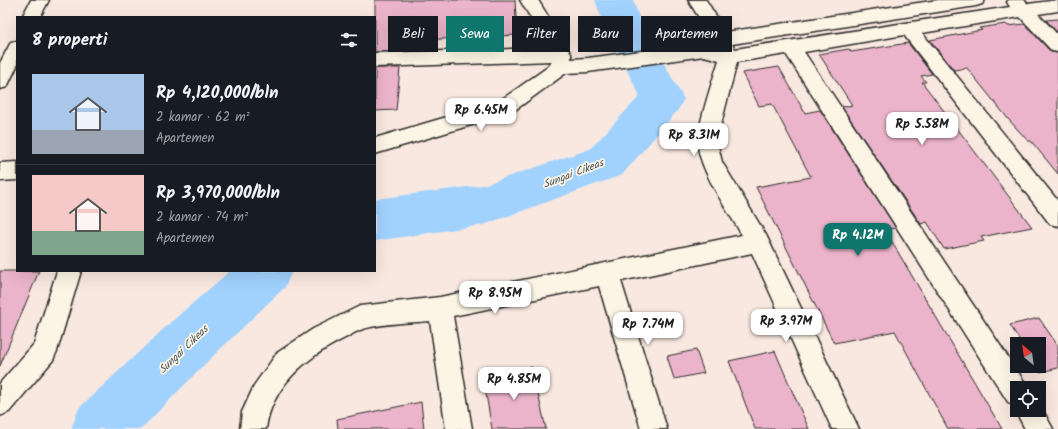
<!DOCTYPE html>
<html lang="id">
<meta charset="utf-8">
<style>
body{margin:0;font-family:Kalam,sans-serif;background:#242831;color:#f1f3f6;height:100vh;display:flex;flex-direction:column;font-size:15px;white-space:nowrap}
*{box-sizing:border-box;margin:0}
p{font-size:13px;color:#9ea1a6}
.icon{flex:none;width:22px;height:22px;fill:none;stroke:currentColor;stroke-width:2;stroke-linecap:round;stroke-linejoin:round}
.map{position:relative;flex:1;overflow:hidden}
.sheet{position:absolute;left:16px;top:16px;width:360px;height:256px;display:flex;flex-direction:column;background:#171b24;border-radius:0px;box-shadow:0 4px 16px #0002}
.sheet>*{flex:none}
.top-card{position:absolute;left:388px;top:16px;width:380px;height:36px;display:flex;gap:8px}
.needle{width:26px;rotate:331deg}
.controls{position:absolute;left:1010px;top:337px;display:grid;gap:8px}
.controls a{display:grid;place-items:center;width:36px;height:36px;border-radius:0px;background:#171b24;box-shadow:0 4px 16px #0002;font-size:20px}
.price{position:absolute;translate:-50% -34px;padding:0 9px;border-radius:8px;background:#fff;color:#222;font-size:13px;line-height:26px;filter:drop-shadow(0 1px 2px #0008)}
.price::after{content:'';position:absolute;left:50%;top:24px;width:12px;height:9px;margin-left:-6px;background:inherit;clip-path:polygon(0 0,100% 0,50% 100%)}
.price.active{background:#0f766e;color:#fff}
ul{padding:0;list-style:none}
li{display:flex;align-items:center;gap:12px;height:100px;padding:0 16px}
li+li{border-top:1px solid #363941}
li span{display:grid;place-items:center;flex:none;width:112px;height:80px;border-radius:0px;color:#555}
li>.icon{margin-inline-start:auto}
span .icon{width:48px;height:48px;fill:#fffc;stroke-width:1}
li b{font-size:17px}
h2{display:flex;justify-content:space-between;align-items:center;height:48px;padding:0 16px;font-size:17px}
.tag{padding:0 14px;border-radius:0px;background:#171b24;box-shadow:0 4px 16px #0002;font-size:14px;line-height:36px}
.tag.active{background:#0f766e;color:#fff}
.map>svg:first-child{display:block}
.lines{fill:none;stroke-linecap:round;stroke-linejoin:round}
.river{fill:#a1d2fe;fill-rule:evenodd}
.building{fill:#ecb4ca;stroke:#2b2b2b}
.street-casing{stroke:#2b2b2b;stroke-width:3}
.street{fill:#fcf5e5;fill-rule:evenodd}
.labels{text-anchor:middle;stroke-width:3.5;stroke-linejoin:round;paint-order:stroke}
.water-label{font-size:11px;font-style:italic;fill:#485560;stroke:#fcf5e5}
</style>
<div class="map">
<svg width="1058" height="429" viewBox="0 0 1058 429">
<rect width="100%" height="100%" fill="#f9e8e0"/>
<filter id="ink" filterUnits="userSpaceOnUse"><feTurbulence type="fractalNoise" baseFrequency=".025" numOctaves="2"/><feDisplacementMap in="SourceGraphic" scale="8" xChannelSelector="R" yChannelSelector="G"/><feConvolveMatrix kernelMatrix="1 2 1 2 8 2 1 2 1" color-interpolation-filters="sRGB"/></filter>
<g filter="url(#ink)">
<g class="lines">
<g class="river">
<polygon points="595,0 633,0 642,25 684,99 678,110 622,175 483,225 375,241 375,199 483,185 590,149 640,96 604,25"/>
<polygon points="230,271 292,271 285,287 210,359 141,429 71,429 79,408 172,321"/>
</g>
</g>
<g class="building">
<polygon points="375,0 515,0 517,35 403,41 402,51 375,52"/>
<polygon points="1058,19 1058,33 1046,20"/>
<polygon points="1006,24 1008,26 1024,24 1051,52 1058,53 1058,174 1031,141 1028,141 1009,120 967,68 954,70 930,40 982,30 979,28"/>
<polygon points="908,43 932,74 921,76 926,82 922,82 1032,227 981,237 984,241 944,249 927,222 921,224 842,107 852,105 819,54 849,49 851,52"/>
<polygon points="779,67 805,113 820,110 896,228 885,230 1002,429 948,429 895,331 834,343 756,187 811,177 772,104 759,106 742,73"/>
<polygon points="375,68 400,68 396,110 375,111"/>
<polygon points="0,271 39,271 0,366"/>
<polygon points="1039,318 1058,346 1058,368 1040,372 1037,366 1039,366 1039,344 1022,344 1010,325"/>
<polygon points="696,350 704,373 674,379 667,356"/>
<polygon points="775,351 793,393 809,429 755,429 729,361"/>
<polygon points="532,367 546,429 492,429 483,377"/>
<polygon points="421,402 424,429 338,429 337,419"/>
</g>
<g class="lines">
<g class="street-casing">
<g id="street">
<polygon points="31,0 49,0 40,17 22,17"/>
<path d="M520,0H538L571,54V59L588,58L701,43L711,37L688,0H706L726,32L938,0H985L982,4L976,6L732,44L735,49L1010,7L1007,2L1009,0H1024L1028,4L1058,0V11L1038,14L1058,35V52L1052,51L1020,17L922,33L1058,201V226L1050,224L904,35L804,52L1026,384L1028,388H1017V410H1039V403L1053,429H1025L1015,410L1017,406L1008,402L786,54L737,62L719,132L718,146L722,162L766,235L859,429H832L752,253L621,281L667,429H641L599,286L453,316L472,429H446L430,321C408,323 384,323 363,329C356,331 348,337 341,340C306,358 271,387 266,429H240L242,412L255,384L277,353L313,329L360,306L440,297L742,235C728,211 702,174 698,147C696,129 713,80 719,60L704,56L588,72L566,73L511,113L375,154V138L498,102L545,69L552,61L375,67V53L549,48Z"/>
<polygon points="17,41 17,66 7,87 0,89 0,63 11,42"/>
<polygon points="17,162 17,180 0,181 0,163"/>
<polygon points="57,271 81,271 57,351 53,360 9,412 0,416 0,383 34,344"/>
</g>
</g>
<use href="#street" class="street"/>
</g>
</g>
<g class="labels">
<g class="water-label">
<text transform="translate(573 173) rotate(-21)" y="4">Sungai Cikeas</text>
<text transform="translate(183 349) rotate(-44)" y="4">Sungai Cikeas</text>
</g>
</g>
</svg>
<div class="controls">
<a><svg class="needle" viewBox="-14 -14 28 28"><path d="M0-13l5 13h-10z" fill="#e53935"/><path d="M0 13l5-13h-10z" fill="#9ea1a6"/></svg></a>
<a><svg class="icon" aria-label="locate" viewBox="0 0 24 24"><circle cx="12" cy="12" r="6"/><path d="M12 2v4M12 18v4M2 12h4M18 12h4"/></svg></a>
</div>
<b class="price" style="left:481px;top:132px">Rp 6.45M</b>
<b class="price" style="left:922px;top:146px">Rp 5.58M</b>
<b class="price" style="left:694px;top:157px">Rp 8.31M</b>
<b class="price active" style="left:858px;top:257px">Rp 4.12M</b>
<b class="price" style="left:495px;top:315px">Rp 8.95M</b>
<b class="price" style="left:786px;top:343px">Rp 3.97M</b>
<b class="price" style="left:648px;top:346px">Rp 7.74M</b>
<b class="price" style="left:514px;top:401px">Rp 4.85M</b>
<div class="top-card">
<a class="tag">Beli</a>
<a class="tag active">Sewa</a>
<a class="tag">Filter</a>
<a class="tag">Baru</a>
<a class="tag">Apartemen</a>
</div>
<section class="sheet">
<h2>8 properti<svg class="icon" aria-label="filters" viewBox="0 0 24 24"><path d="M4 7h16M4 17h16"/><circle cx="9" cy="7" r="2"/><circle cx="15" cy="17" r="2"/></svg></h2>
<ul>
<li><span style="background:linear-gradient(#a9c7e8 70%,#9aa5b1 0)"><svg class="icon" aria-label="home" viewBox="0 0 24 24"><path d="M3 11l9-7 9 7M6 9v11h12V9"/></svg></span><div><b>Rp 4,120,000/bln</b><p>2 kamar · 62 m²</p><p>Apartemen</p></div></li>
<li><span style="background:linear-gradient(#f6c9c9 70%,#7fa58c 0)"><svg class="icon" aria-label="home" viewBox="0 0 24 24"><path d="M3 11l9-7 9 7M6 9v11h12V9"/></svg></span><div><b>Rp 3,970,000/bln</b><p>2 kamar · 74 m²</p><p>Apartemen</p></div></li>
</ul>
</section>
</div>
